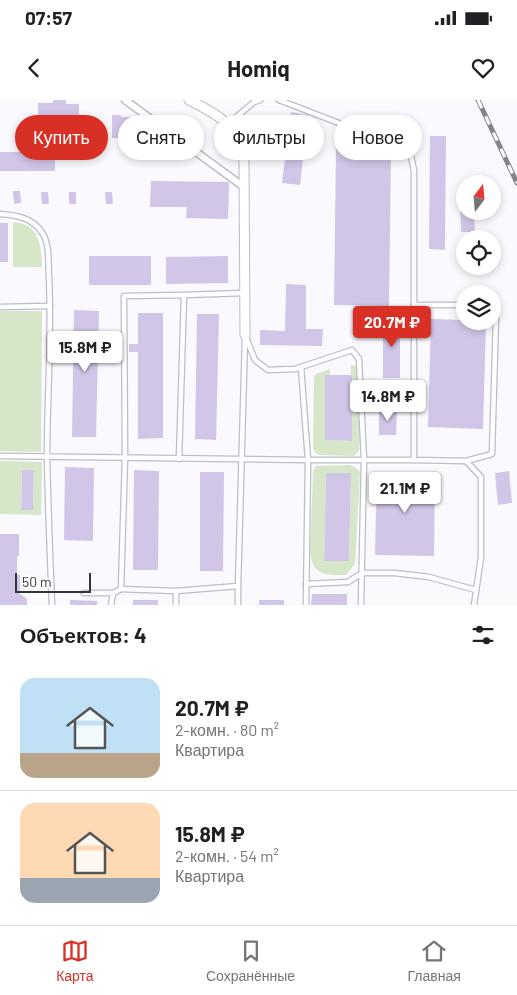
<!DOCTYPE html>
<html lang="ru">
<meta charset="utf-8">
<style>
body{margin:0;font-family:Barlow,sans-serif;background:#f6f6f6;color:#202124;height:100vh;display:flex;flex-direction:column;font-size:19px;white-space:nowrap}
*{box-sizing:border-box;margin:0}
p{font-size:16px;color:#757577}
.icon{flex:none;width:28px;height:28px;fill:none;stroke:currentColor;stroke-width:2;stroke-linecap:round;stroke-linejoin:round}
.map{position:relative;height:505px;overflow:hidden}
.drawer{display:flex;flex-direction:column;background:#fff;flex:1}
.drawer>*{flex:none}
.top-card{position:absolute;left:15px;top:15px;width:488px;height:45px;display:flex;gap:10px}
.needle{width:32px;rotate:16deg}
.buttons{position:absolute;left:456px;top:75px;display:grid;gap:10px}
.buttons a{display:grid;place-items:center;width:45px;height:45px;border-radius:50%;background:#fff;box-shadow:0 2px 8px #0003;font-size:25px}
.scale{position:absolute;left:15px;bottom:12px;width:76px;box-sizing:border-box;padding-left:5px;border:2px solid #343539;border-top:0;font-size:14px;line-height:18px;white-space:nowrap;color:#343539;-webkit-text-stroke:4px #fff;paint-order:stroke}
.price{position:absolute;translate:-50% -42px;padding:0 11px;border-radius:5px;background:#fff;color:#222;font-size:16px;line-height:32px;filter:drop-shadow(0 1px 2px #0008)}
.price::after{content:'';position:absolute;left:50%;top:30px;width:15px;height:11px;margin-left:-8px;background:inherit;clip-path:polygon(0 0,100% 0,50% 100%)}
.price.selected{background:#d93025;color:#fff}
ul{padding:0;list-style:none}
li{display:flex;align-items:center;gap:15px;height:125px;padding:0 20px}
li+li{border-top:1px solid #e0e0e0}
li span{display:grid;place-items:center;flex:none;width:140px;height:100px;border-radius:15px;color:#555}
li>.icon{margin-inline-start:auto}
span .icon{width:60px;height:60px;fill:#fffc;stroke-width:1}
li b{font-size:21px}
h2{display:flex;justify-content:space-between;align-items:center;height:60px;padding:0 20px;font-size:21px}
.tag{padding:0 18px;border-radius:22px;background:#fff;box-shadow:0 2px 8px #0003;font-size:18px;line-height:45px}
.tag.selected{background:#d93025;color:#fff}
.status{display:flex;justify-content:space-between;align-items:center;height:35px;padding:0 25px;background:#fff;direction:ltr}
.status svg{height:14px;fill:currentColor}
header{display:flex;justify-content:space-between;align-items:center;height:65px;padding:0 20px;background:#fff;font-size:22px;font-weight:700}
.tab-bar{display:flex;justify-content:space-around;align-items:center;height:70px;border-top:1px solid #e0e0e0;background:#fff;font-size:14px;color:#757577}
.tab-bar a{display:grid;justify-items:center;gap:2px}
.tab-bar .selected{color:#d93025}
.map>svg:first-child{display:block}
.green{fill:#d5e6c9;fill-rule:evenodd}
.building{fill:#d1c6e7}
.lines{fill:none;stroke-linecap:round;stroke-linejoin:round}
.service-casing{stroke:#bcbdc9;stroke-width:7}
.pedestrian-casing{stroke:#bcbdc9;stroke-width:9}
.minor-casing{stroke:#bcbdc9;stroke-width:11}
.service{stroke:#fff;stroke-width:4.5}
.pedestrian{stroke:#fff;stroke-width:6}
.minor{stroke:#fff;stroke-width:9}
.rail-casing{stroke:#848589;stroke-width:5}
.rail{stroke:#fff;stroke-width:3;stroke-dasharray:9;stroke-linecap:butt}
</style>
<div class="status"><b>07:57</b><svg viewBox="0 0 49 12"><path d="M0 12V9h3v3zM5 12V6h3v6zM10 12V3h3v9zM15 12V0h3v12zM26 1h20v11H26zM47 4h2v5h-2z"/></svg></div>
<header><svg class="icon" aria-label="back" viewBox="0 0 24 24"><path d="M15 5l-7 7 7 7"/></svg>Homiq<svg class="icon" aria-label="heart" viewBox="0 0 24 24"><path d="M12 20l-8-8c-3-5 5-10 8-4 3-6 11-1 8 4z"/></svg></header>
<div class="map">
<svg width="517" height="505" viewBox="0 0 517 505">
<rect width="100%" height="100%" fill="#f9f9fe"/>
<g class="green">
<path d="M13,122C40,124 41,145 42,167H13Z"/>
<polygon points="0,211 42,211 41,352 0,351"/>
<polygon points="351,265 359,267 362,271 359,350 357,353 354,356 319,355 314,351 313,348 314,277 316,274 330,269 330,275 325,275 325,340 352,341 352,275 351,275"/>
<path d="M0,361L42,362L41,415L0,414ZM22,370L34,371L33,410H21Z"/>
<path d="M350,365L356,368L360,372L355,464L346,475C325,475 312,476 310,451L313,372L316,366ZM326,373L351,374L349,461L324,460Z"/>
</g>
<g class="building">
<polygon points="53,0 66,0 66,4 79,4 79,24 38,23 38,3 53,3"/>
<polygon points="291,12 308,15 300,85 282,83"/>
<polygon points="112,15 121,15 121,17 133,17 133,32 121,32 121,38 112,38"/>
<polygon points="430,36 446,36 445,150 429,149"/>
<polygon points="51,44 62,44 62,57 55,57 55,71 0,71 0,52 51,52"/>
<polygon points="336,49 391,50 389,206 334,205"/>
<polygon points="151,81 229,82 228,119 186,118 187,107 150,107"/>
<polygon points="13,91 20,91 21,103 14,104"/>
<polygon points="41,92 48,92 49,104 42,104"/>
<rect x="69" y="92" width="7" height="12"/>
<polygon points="105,92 112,92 113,104 106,104"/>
<polygon points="465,101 465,111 474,111 475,132 461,132 460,102"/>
<rect x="0" y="123" width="8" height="39"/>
<rect x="89" y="156" width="62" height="29"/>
<polygon points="228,156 228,183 166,184 166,157"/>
<polygon points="286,184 306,185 306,229 323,229 322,246 260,245 260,230 285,231"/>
<polygon points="74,210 99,211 96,337 72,337"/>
<polygon points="138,213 163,213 163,338 138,339 138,252 129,252 129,244 138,244"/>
<polygon points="197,214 219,214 216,340 195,339"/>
<rect x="383" y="217" width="17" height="61"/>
<polygon points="431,219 465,220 465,221 486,221 483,329 428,327"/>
<polygon points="325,275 352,275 352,341 325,340"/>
<polygon points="390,280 402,281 402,290 389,290"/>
<polygon points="379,310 397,310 396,335 379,335"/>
<polygon points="65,367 94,368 93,441 64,440"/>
<polygon points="22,370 34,370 33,410 21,410"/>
<polygon points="134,370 159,371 158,470 133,470"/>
<polygon points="509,371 512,403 498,405 495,373"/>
<polygon points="200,372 224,372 223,471 200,471"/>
<polygon points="377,372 435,373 434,456 375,455"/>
<polygon points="326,373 351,373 349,461 324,461"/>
<polygon points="0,434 19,434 19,456 17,456 17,475 20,475 20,495 22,495 27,499 27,505 0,505"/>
<polygon points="312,494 347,494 347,505 311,505"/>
<polygon points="70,500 97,501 97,505 70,505"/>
<rect x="133" y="500" width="25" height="5"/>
<rect x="259" y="500" width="25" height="5"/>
</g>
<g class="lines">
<g class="service-casing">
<g id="service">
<polyline points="279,0 344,25 388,33 409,45 414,71 414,360 466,361 481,377 481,457 474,505"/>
<polyline points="228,24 254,2 260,0"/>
<path d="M0,114C16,115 34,118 43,134C50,146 48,164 49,178C52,238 47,297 47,357C48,406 50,456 52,505"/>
<polyline points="184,195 245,193"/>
<polyline points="414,205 465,205"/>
<polyline points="0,207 50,206"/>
<polyline points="245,235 255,260 268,270 295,269 352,250 359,259 364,360 361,505"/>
<polyline points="301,267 308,360 306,505"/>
<polyline points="0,356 308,360 414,360"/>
<polyline points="466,361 492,354 496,217 492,214"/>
<polyline points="306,484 348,482 362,473 395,473 429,477 476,490"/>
<polyline points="238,486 238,505"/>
<polyline points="121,489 176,491 238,486 245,238"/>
<polyline points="84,493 113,493"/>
<polyline points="111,505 113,493 121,489 125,358 124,196 184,195 179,359"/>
<polyline points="176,505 176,491"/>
</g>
</g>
<g class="pedestrian-casing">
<polyline id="pedestrian" points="125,0 244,87"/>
</g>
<g class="minor-casing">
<path id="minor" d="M189,0C207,9 229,20 239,39C243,45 243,55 244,62L245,235"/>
</g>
<use href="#service" class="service"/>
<use href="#pedestrian" class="pedestrian"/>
<use href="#minor" class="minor"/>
<g class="rail-casing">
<polyline id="rail" points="478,0 517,83"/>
</g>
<use href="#rail" class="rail"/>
</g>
</svg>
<div class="buttons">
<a><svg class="needle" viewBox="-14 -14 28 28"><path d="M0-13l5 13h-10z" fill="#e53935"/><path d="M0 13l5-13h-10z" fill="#757577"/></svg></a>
<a><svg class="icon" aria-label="locate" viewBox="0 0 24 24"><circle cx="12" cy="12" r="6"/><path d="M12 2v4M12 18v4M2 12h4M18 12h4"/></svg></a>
<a><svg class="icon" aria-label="layers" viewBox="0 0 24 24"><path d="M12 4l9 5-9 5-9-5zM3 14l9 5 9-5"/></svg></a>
</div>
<div class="scale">50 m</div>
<b class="price selected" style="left:392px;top:248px">20.7M ₽</b>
<b class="price" style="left:85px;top:273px">15.8M ₽</b>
<b class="price" style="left:388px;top:322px">14.8M ₽</b>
<b class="price" style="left:405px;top:414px">21.1M ₽</b>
<div class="top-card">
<a class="tag selected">Купить</a>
<a class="tag">Снять</a>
<a class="tag">Фильтры</a>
<a class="tag">Новое</a>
</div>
</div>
<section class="drawer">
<h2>Объектов: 4<svg class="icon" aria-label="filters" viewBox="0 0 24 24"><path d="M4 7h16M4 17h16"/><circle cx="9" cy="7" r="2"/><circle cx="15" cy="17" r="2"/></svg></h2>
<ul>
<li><span style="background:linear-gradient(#bfe0f5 75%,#b9a48a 0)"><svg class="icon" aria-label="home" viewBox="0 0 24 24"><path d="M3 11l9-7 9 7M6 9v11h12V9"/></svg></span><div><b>20.7M ₽</b><p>2-комн. · 80 m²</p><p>Квартира</p></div></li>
<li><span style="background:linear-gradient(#ffd9b3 75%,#9aa5b1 0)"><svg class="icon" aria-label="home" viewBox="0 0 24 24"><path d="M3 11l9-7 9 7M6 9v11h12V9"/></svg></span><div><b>15.8M ₽</b><p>2-комн. · 54 m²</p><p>Квартира</p></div></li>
</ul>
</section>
<nav class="tab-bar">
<a class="selected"><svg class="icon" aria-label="map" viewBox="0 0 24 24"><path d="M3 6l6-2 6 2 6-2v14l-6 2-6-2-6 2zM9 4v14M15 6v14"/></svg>Карта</a>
<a><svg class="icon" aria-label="saved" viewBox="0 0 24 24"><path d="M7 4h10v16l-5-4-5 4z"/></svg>Сохранённые</a>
<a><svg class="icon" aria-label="home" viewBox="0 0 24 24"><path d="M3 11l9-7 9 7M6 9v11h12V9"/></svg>Главная</a>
</nav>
